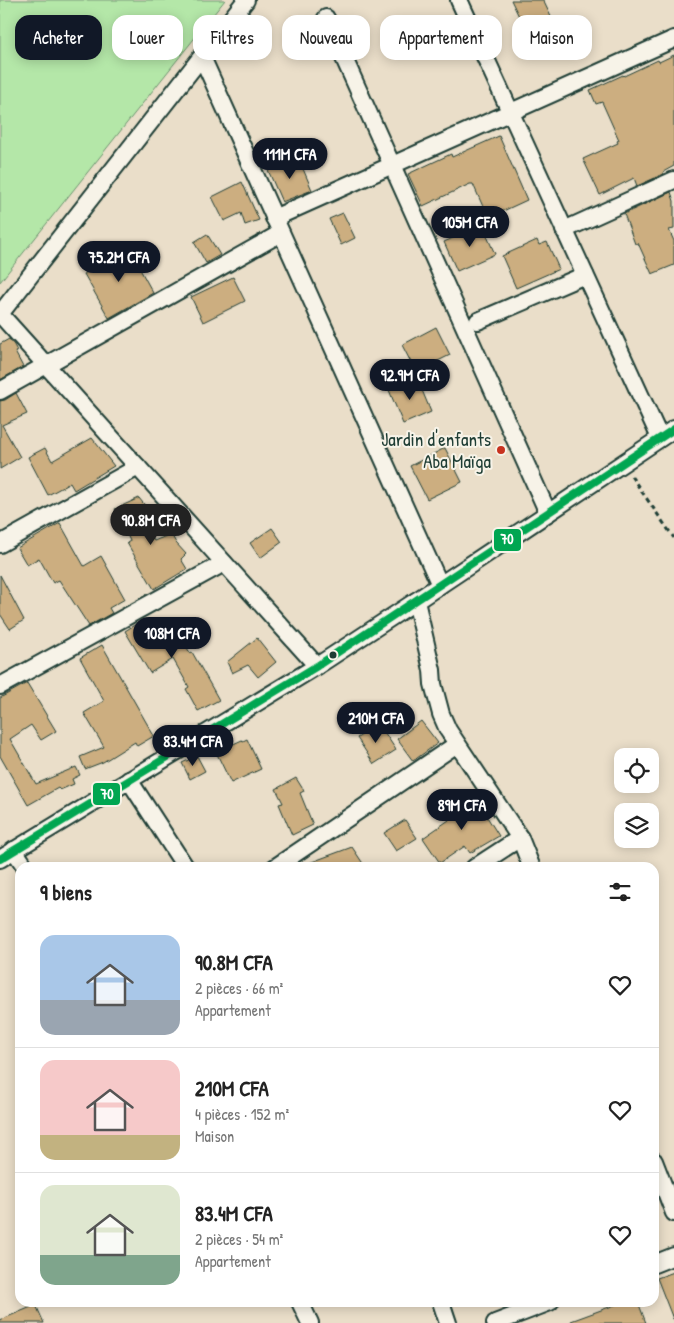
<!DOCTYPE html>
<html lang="fr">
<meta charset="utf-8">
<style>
body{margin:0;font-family:"Patrick Hand",sans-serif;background:#f6f6f6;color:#222;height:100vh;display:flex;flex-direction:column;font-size:19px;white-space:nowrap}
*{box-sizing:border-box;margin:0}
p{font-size:16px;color:#767676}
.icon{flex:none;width:28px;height:28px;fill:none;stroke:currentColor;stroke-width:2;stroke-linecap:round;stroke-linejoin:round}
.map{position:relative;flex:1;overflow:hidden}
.sheet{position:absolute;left:15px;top:862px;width:644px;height:445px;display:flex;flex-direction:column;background:#fff;border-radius:15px;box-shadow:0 2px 12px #0003}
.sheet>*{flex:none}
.banner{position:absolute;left:15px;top:15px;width:645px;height:45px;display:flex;gap:10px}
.fabs{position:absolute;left:614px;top:748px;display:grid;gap:10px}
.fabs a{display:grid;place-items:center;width:45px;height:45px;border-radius:10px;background:#fff;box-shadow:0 2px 12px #0003;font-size:25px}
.price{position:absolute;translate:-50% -42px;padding:0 11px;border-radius:18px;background:#111827;color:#fff;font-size:16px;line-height:32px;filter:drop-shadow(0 1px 2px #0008)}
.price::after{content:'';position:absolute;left:50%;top:30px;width:15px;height:11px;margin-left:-8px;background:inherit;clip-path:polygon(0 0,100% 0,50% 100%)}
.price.on{background:#222;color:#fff}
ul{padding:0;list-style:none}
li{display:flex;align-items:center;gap:15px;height:125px;padding:0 25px}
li+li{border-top:1px solid #e0e0e0}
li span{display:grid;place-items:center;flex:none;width:140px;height:100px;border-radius:15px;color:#555}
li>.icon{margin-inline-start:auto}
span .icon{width:60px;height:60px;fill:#fffc;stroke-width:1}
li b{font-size:21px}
h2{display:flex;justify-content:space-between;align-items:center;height:60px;padding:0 25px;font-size:21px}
.chip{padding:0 18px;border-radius:15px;background:#fff;box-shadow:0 2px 12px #0003;font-size:18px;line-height:45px}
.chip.on{background:#111827;color:#fff}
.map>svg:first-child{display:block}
.green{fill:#b4e7a8;stroke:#6a926e}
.building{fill:#ccae80;stroke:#1f3d34}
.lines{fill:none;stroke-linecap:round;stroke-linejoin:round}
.street-casing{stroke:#1f3d34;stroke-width:20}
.path{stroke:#1f3d34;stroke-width:3;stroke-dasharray:5 4;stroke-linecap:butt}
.street{stroke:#f7f3e8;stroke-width:16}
.bus-1-casing{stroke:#f7f3e8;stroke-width:11}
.bus-1{stroke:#00a651;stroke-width:8}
.poi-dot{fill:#c8321e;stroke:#f7f3e8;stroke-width:2}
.bus-dot{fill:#1f3d34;stroke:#f7f3e8;stroke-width:2}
.labels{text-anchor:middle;stroke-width:4;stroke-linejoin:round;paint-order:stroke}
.poi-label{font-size:19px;fill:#1f3d34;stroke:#f7f3e8;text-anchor:end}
.line-badge{stroke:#f7f3e8;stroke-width:2}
.badge-label{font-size:14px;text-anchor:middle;font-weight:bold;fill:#fff}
</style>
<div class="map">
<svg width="674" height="1323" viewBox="0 0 674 1323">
<rect width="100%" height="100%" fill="#eadec9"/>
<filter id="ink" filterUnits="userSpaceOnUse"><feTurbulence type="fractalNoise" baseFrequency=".02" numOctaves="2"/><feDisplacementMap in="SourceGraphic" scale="10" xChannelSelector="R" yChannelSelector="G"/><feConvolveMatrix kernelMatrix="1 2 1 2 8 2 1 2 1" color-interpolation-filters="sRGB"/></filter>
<g filter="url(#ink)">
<polygon class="green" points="0,0 225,0 0,282"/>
<g class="building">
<polygon points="511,0 543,0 553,21 527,33"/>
<polygon points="674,55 674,166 663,172 664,174 637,186 634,178 600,195 583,159 618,143 617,141 619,140 602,102 596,104 590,90 623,75 624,76 658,60 659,62"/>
<polygon points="499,136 527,200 488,218 473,184 470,184 423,206 408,174 451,154 452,157"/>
<polygon points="298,157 312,190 282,202 268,170"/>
<polygon points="242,182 259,220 245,225 241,213 224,221 212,197"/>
<polygon points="671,192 674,201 674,229 669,230 674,241 674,265 652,274 638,243 635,244 624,214"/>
<polygon points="343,213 355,238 341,245 329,219"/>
<polygon points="482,225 495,254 457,271 444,242"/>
<polygon points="207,234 220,255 206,263 194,242"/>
<polygon points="537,240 539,245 547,242 559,269 516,288 502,256"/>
<polygon points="129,249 153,293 109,318 84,274"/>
<polygon points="233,277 245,301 203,322 191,297"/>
<polygon points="436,327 450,355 416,372 402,345"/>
<polygon points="9,339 14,345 17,351 15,352 23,367 0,380 0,344"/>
<polygon points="417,378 431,412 403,424 389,390"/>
<polygon points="16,393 27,414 2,425 20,457 0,469 0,401 5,400"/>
<polygon points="92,438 114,466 74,490 70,483 48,495 28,457 45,448 52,461"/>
<polygon points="445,448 462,482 427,499 410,466"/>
<polygon points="139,498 151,513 143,520 154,541 171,534 176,543 186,554 181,559 187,569 154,589 127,543 130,541 115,509"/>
<polygon points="60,523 84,566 101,556 125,599 109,608 112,613 89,626 59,580 53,583 39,558 27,565 17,548"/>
<polygon points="272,528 282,542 260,558 250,543"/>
<polygon points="0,575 24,620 10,629 0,614"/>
<polygon points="144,619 153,634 173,623 190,653 192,652 219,700 198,711 186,689 189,687 173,659 150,673 125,631"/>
<polygon points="257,638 276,662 258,677 248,665 232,673 227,662"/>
<polygon points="102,645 154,736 137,746 135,742 103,762 85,769 80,757 104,747 84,713 104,701 80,658"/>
<polygon points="27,683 56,731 41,740 31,725 10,739 36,784 76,767 80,775 72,779 74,784 60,790 58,788 28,805 0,756 0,698"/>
<polygon points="421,721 438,743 413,761 397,739"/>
<polygon points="379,724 396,750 374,764 357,738"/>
<polygon points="247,739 261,769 231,783 216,752 242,740 243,741"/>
<polygon points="197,756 205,771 190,779 182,763"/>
<polygon points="296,778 304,791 300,793 313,825 292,835 279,804 283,803 276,789"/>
<polygon points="474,796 499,836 470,853 465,846 440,863 423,838 449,820 445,814"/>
<polygon points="405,820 417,838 396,851 384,833"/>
<polygon points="352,847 366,868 302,868 301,866"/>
<polygon points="674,1272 674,1319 673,1319 657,1278"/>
<polygon points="623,1302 638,1302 646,1323 571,1323 571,1321"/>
<polygon points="36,1305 44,1323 0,1323 0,1320"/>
</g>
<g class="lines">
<g class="street-casing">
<g id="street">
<polyline points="459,0 660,438"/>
<polyline points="326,18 548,513"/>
<polyline points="202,57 440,585"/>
<polyline points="274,218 674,39"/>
<polyline points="564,230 674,180"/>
<polyline points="0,314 317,666"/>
<polyline points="0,314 246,0"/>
<polyline points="478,321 585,275"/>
<polyline points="0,391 281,233"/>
<polyline points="0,544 138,467"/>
<polyline points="416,601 432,670 433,684 441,714 448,730 520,838 532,868"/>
<polyline points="0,686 224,563"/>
<polyline points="129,780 186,868"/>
<polyline points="14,850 26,868"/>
<polyline points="0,859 317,666 416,601 674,429"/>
<polyline points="274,868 457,744"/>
<polyline points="474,868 520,838"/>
<polyline points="654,1161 674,1213"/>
<polyline points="654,1264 674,1256"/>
<polyline points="300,1302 310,1323"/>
<polyline points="441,1302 448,1323"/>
<polyline points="495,1323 550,1302"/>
</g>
</g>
<polyline class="path" points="631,476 674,538"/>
<use href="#street" class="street"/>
<g class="bus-1-casing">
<polyline id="bus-1" points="0,859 317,666 674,429"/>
</g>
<use href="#bus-1" class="bus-1"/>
</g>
</g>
<circle class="poi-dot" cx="501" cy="450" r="5"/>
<circle class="bus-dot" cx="333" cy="655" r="4.5"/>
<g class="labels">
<g class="poi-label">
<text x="491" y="446">Jardin d'enfants<tspan x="491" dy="22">Aba Maïga</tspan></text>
</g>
</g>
<g class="line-badge">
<rect x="493" y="528" width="29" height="24" rx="5" fill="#00a651"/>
<rect x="92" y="782" width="29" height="24" rx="5" fill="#00a651"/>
</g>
<g class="badge-label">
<text x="507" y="544">70</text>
<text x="107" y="799">70</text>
</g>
</svg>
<div class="fabs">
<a><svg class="icon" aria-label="locate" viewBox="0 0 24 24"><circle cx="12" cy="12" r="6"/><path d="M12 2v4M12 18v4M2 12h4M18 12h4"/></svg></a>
<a><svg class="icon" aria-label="layers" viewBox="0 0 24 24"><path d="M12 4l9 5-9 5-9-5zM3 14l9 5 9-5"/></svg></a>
</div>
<b class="price" style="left:290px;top:180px">111M CFA</b>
<b class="price" style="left:470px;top:248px">105M CFA</b>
<b class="price" style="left:119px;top:283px">75.2M CFA</b>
<b class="price" style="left:410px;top:401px">92.9M CFA</b>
<b class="price on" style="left:151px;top:546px">90.8M CFA</b>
<b class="price" style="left:172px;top:659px">108M CFA</b>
<b class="price" style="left:376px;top:744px">210M CFA</b>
<b class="price" style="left:193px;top:767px">83.4M CFA</b>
<b class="price" style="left:462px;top:831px">89M CFA</b>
<div class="banner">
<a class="chip on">Acheter</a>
<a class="chip">Louer</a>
<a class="chip">Filtres</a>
<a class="chip">Nouveau</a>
<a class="chip">Appartement</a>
<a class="chip">Maison</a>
</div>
<section class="sheet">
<h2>9 biens<svg class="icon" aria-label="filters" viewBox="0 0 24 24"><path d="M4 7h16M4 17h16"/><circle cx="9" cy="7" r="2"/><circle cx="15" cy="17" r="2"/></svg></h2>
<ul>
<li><span style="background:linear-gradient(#a9c7e8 65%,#9aa5b1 0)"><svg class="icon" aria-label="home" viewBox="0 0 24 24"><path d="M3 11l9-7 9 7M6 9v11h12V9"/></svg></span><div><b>90.8M CFA</b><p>2 pièces · 66 m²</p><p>Appartement</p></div><svg class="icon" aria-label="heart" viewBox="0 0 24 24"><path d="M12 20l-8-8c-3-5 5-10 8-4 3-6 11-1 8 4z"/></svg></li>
<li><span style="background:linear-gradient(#f6c9c9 75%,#c2b280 0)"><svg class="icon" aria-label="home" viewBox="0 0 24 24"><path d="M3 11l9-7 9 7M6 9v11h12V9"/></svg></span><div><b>210M CFA</b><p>4 pièces · 152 m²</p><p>Maison</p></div><svg class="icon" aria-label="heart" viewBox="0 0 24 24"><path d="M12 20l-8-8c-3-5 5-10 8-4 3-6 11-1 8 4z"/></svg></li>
<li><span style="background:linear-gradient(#dfe7d0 70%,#7fa58c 0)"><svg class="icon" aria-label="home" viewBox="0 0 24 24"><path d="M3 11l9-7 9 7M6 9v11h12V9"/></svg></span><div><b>83.4M CFA</b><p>2 pièces · 54 m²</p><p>Appartement</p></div><svg class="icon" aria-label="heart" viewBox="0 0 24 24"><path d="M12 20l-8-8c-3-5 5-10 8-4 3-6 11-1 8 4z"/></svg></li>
</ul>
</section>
</div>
